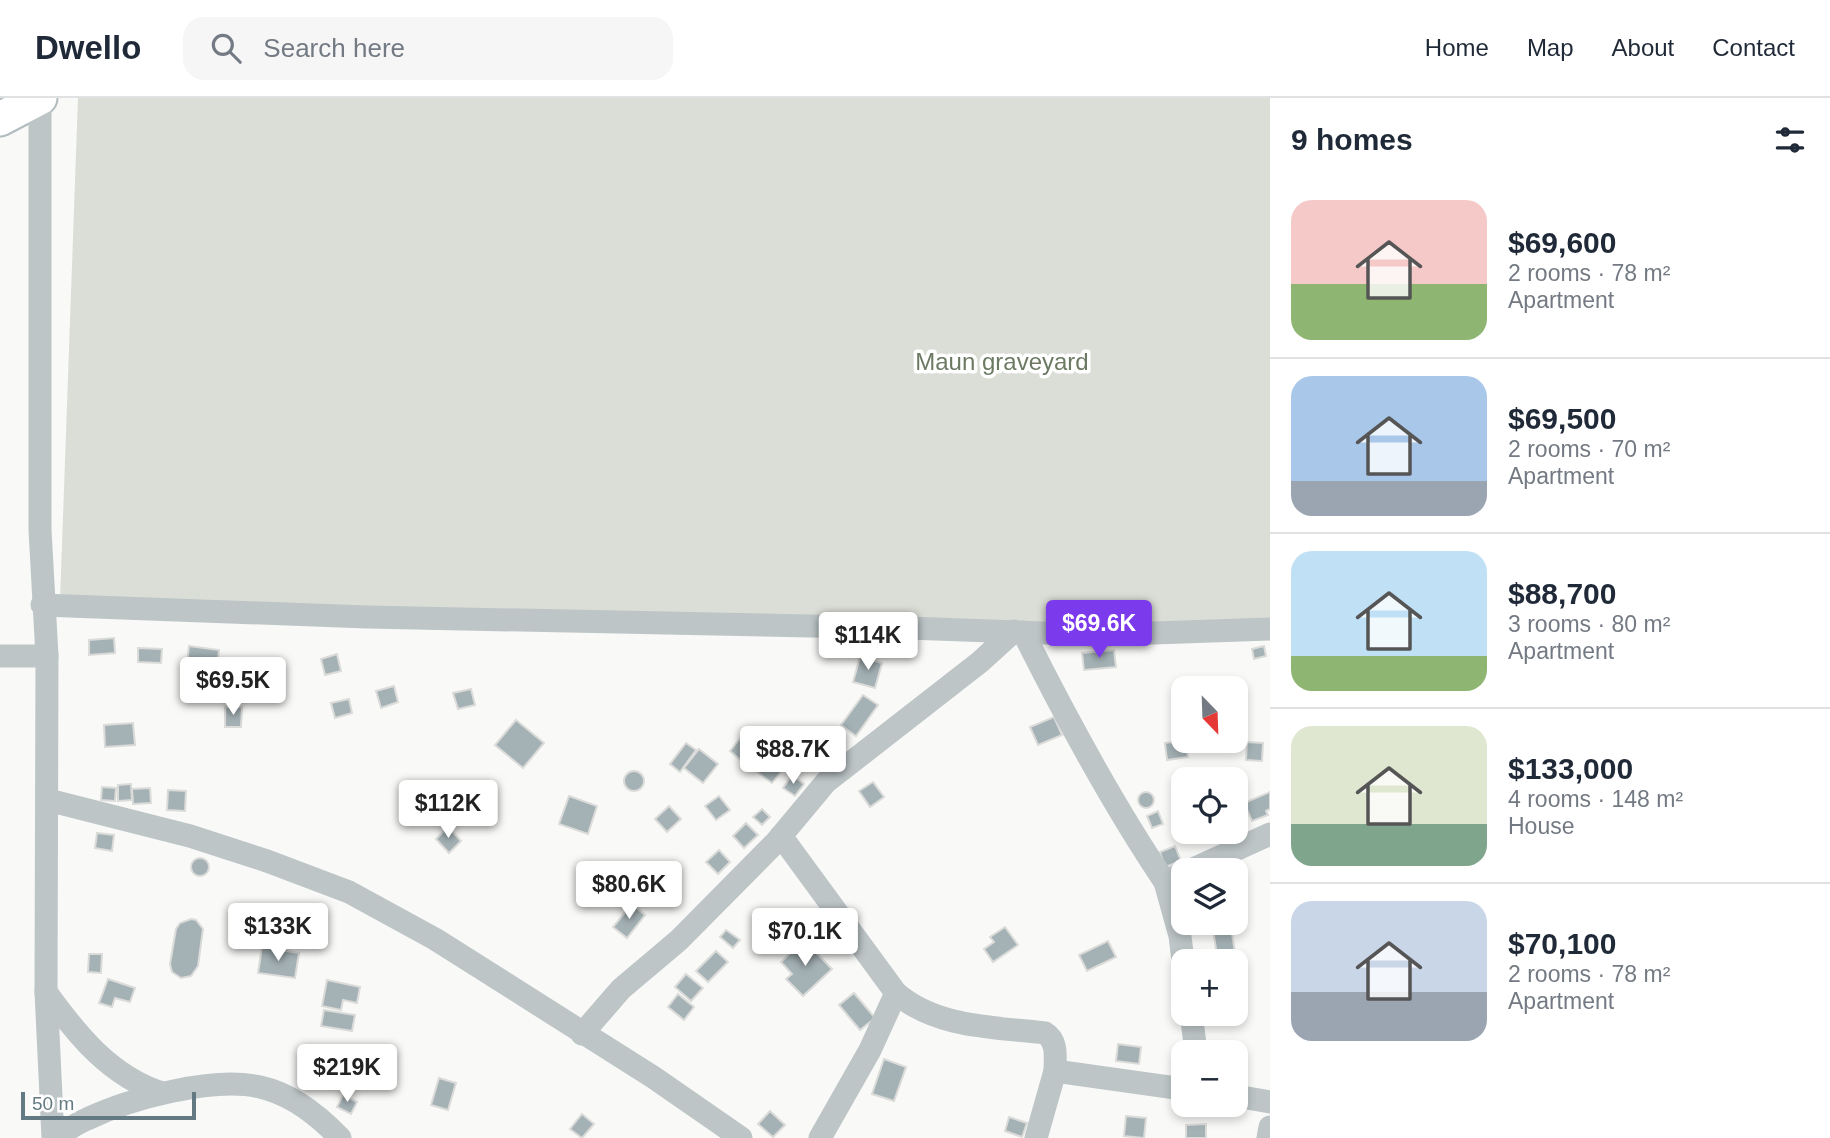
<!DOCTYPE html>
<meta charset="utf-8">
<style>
body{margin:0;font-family:Arial,sans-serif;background:#f6f6f7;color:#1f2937;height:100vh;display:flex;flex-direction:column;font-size:26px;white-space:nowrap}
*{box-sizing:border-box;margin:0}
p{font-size:23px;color:#747a83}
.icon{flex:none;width:38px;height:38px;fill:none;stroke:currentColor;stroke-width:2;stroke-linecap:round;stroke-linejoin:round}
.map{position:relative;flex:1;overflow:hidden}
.sheet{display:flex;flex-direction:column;background:#fff;width:560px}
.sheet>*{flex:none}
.needle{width:46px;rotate:157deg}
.tools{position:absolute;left:1171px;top:578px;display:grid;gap:14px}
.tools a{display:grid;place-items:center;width:77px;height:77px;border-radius:14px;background:#fff;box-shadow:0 4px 10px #0003;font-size:35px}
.scale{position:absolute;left:21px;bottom:18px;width:175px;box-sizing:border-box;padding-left:7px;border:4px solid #647a83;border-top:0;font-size:19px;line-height:24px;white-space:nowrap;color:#647a83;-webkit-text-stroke:5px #fff;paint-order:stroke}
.price{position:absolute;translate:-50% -60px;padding:0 16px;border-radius:7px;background:#fff;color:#222;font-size:23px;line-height:46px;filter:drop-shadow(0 2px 4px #0008)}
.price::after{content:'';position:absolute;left:50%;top:42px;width:21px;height:16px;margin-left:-10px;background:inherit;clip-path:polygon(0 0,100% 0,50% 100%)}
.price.selected{background:#7c3aed;color:#fff}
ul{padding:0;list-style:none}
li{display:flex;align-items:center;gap:21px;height:175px;padding:0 21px}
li+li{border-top:2px solid #e0e1e3}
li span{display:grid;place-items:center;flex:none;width:196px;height:140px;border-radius:21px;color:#555}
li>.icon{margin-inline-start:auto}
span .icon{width:84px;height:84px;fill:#fffc;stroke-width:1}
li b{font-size:30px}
h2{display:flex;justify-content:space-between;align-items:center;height:84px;padding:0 21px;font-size:30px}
header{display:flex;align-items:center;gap:42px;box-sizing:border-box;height:98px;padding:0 35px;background:#fff;border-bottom:2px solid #e0e1e3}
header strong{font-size:33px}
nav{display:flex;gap:38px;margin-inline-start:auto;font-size:24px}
.search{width:490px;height:63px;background:#f6f6f7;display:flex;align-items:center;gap:18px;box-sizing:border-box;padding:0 24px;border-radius:21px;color:#747a83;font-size:26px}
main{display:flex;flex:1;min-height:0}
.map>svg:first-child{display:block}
.green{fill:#dbded6}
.building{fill:#a4b1b5;stroke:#dbdbd9;stroke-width:2}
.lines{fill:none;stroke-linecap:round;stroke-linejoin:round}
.secondary-casing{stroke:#b2bbbe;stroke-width:37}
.street{stroke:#bdc5c7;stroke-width:23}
.secondary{stroke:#fff;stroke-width:33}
.labels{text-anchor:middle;stroke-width:7;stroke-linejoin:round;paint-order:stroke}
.park-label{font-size:24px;fill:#6c7a63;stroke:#fff}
</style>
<header>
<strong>Dwello</strong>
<div class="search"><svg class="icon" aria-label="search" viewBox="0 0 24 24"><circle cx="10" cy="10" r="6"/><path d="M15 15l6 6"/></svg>Search here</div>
<nav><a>Home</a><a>Map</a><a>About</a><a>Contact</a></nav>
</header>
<main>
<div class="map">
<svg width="1270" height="1040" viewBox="0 0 1270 1040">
<rect width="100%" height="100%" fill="#f9f9f7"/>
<polygon class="green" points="78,0 1270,0 1270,534 60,503"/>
<g class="building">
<polygon points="114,540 115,555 89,557 89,542"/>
<polygon points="189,548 219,552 217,570 187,566"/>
<polygon points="1264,548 1266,558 1254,561 1252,551"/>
<polygon points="138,550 162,551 161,565 138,564"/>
<polygon points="1114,552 1116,569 1084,572 1082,555"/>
<polygon points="337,556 341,573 325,577 321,561"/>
<polygon points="860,559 882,565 875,590 853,584"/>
<polygon points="394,588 398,604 381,610 376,593"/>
<polygon points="471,591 475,607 458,611 453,595"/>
<polygon points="863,597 878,607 856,638 841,627"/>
<polygon points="349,601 352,615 335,620 331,605"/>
<polygon points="225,609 242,609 241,629 225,629"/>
<polygon points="1054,619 1062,637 1038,647 1030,629"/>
<polygon points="516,622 544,645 523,670 495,647"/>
<polygon points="133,625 135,647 105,649 104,627"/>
<polygon points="742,638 756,649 743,664 730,653"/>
<polygon points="1185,642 1188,659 1167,662 1165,645"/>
<polygon points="1247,644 1263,645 1262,663 1246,662"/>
<polygon points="686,645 696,652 680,674 670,666"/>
<polygon points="699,651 718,666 703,685 684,670"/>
<polygon points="755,653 765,660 755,673 746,665"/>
<polygon points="769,659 784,670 772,685 757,674"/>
<circle cx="634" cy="683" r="10"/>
<polygon points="792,677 804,686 795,698 783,690"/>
<polygon points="873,684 884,699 870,709 859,693"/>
<polygon points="131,686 132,702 118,703 118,687"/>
<polygon points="102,689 116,690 115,703 101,702"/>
<polygon points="150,690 151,705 133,706 132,691"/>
<polygon points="168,692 186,693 185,713 167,712"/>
<circle cx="1146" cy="702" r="8"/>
<polygon points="1270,694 1270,711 1266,713 1268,717 1252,723 1244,705"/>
<polygon points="569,698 597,708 588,736 559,726"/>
<polygon points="719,698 730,712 716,722 705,708"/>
<polygon points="475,707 485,714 478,724 468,718"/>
<polygon points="669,708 681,721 667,734 655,721"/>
<polygon points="762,711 770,719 762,727 753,719"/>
<polygon points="1158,713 1163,726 1152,730 1147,718"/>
<polygon points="746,725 758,737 744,750 733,738"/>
<polygon points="448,729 461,743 449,755 436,741"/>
<polygon points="97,735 114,737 112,753 95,750"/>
<polygon points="1175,748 1181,763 1165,769 1160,754"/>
<polygon points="719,752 730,764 718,776 706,764"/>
<circle cx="200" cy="769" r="9"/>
<polygon points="632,806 645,817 627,840 613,829"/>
<polygon points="191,821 196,822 203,831 198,868 191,878 181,880 172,874 170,866 176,831 180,825"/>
<polygon points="1005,829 1018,847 993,864 984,851 994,844 990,839"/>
<polygon points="1231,829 1236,861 1218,863 1213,832"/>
<polygon points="726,832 740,842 733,850 720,839"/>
<polygon points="804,842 832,871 803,898 786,881 792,876 781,864"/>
<polygon points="1108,843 1116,859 1087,873 1079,857"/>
<polygon points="262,849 299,855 295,880 258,875"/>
<polygon points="716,853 728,864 708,884 696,873"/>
<polygon points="89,856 102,856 101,875 88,874"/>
<polygon points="686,876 703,890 691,903 675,889"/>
<polygon points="108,881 135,890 130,904 115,900 112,909 99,905"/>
<polygon points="327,882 360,889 357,905 343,902 341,912 322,908"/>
<polygon points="854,895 875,920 860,932 839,907"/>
<polygon points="678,896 694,909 684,922 668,909"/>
<polygon points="324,912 355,917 352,933 321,928"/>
<polygon points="1118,946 1141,949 1139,966 1116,963"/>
<polygon points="884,961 906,969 894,1003 872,996"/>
<polygon points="439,980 456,985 448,1012 431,1007"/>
<polygon points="343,997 357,1004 351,1016 337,1009"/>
<polygon points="770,1013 785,1027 773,1039 758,1026"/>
<polygon points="582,1016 594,1026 582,1040 570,1031"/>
<polygon points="1126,1018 1146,1020 1144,1040 1124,1038"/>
<polygon points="1009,1019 1027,1025 1022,1039 1005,1033"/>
<polygon points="1206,1026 1206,1040 1186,1040 1186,1027"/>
</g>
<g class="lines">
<g class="secondary-casing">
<polyline id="secondary" points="0,21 40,0"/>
</g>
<g class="street">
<polyline points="40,1 40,432 47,558 46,894 53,1040"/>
<polyline points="42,507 367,519 908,530 1096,537 1270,531"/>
<path d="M1023,534C1066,620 1111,704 1165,784"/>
<polyline points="0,558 47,558"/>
<polyline points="48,702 190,738 267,763 349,794 435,841 653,979 741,1040"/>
<polyline points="781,738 896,895 870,952 820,1040"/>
<polyline points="1191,772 1270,736"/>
<polyline points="1183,775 1165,784 1180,838 1183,863"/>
<path d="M46,894C77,937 110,978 162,995"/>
<path d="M896,895C936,930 995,929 1045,935C1058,943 1055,959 1055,973L1183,991"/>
<polyline points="1191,915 1196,954"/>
<polyline points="582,936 621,891 679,842 776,744 826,684 980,564 1014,533"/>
<polyline points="1236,998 1270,1004"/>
<path d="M54,1040C65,1034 75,1026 87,1021C129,1001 213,978 260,989C292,996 318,1017 340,1040"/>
<polyline points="1036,1040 1055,973"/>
<polyline points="1268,1040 1270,1029"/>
</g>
<use href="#secondary" class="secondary"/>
</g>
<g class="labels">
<g class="park-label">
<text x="1002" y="272">Maun graveyard</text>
</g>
</g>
</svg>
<div class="tools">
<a><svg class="needle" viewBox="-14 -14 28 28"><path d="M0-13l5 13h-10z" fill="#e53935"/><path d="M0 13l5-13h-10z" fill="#747a83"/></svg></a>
<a><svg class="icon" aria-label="locate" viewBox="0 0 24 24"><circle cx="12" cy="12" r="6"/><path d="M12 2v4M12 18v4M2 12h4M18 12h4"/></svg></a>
<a><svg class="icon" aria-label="layers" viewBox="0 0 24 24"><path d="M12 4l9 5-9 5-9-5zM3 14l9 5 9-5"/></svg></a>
<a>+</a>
<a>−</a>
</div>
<div class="scale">50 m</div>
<b class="price selected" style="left:1099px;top:562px">$69.6K</b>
<b class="price" style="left:868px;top:574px">$114K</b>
<b class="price" style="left:233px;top:619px">$69.5K</b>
<b class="price" style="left:793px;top:688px">$88.7K</b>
<b class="price" style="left:448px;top:742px">$112K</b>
<b class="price" style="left:629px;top:823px">$80.6K</b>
<b class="price" style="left:278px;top:865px">$133K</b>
<b class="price" style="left:805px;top:870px">$70.1K</b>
<b class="price" style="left:347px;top:1006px">$219K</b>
</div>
<section class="sheet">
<h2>9 homes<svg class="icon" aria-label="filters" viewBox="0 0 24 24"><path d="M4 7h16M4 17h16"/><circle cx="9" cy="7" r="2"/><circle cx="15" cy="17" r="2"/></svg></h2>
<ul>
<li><span style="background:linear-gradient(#f6c9c9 60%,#8fb573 0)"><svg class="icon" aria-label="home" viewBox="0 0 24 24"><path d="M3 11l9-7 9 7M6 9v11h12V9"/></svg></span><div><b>$69,600</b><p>2 rooms · 78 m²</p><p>Apartment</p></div></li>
<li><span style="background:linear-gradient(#a9c7e8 75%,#9aa5b1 0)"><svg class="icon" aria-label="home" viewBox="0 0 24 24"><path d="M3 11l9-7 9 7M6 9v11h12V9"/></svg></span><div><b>$69,500</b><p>2 rooms · 70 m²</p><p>Apartment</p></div></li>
<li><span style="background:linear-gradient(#bfe0f5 75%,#8fb573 0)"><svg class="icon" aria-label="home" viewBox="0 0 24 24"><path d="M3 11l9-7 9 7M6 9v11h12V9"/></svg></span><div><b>$88,700</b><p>3 rooms · 80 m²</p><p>Apartment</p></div></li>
<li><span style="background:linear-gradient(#dfe7d0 70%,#7fa58c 0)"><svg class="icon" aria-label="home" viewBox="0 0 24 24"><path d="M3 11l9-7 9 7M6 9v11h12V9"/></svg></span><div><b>$133,000</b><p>4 rooms · 148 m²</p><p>House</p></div></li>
<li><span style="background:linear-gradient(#c9d6e8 65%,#9aa5b1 0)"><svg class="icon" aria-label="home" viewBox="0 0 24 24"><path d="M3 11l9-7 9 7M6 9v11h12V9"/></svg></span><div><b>$70,100</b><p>2 rooms · 78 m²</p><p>Apartment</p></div></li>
</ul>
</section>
</main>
